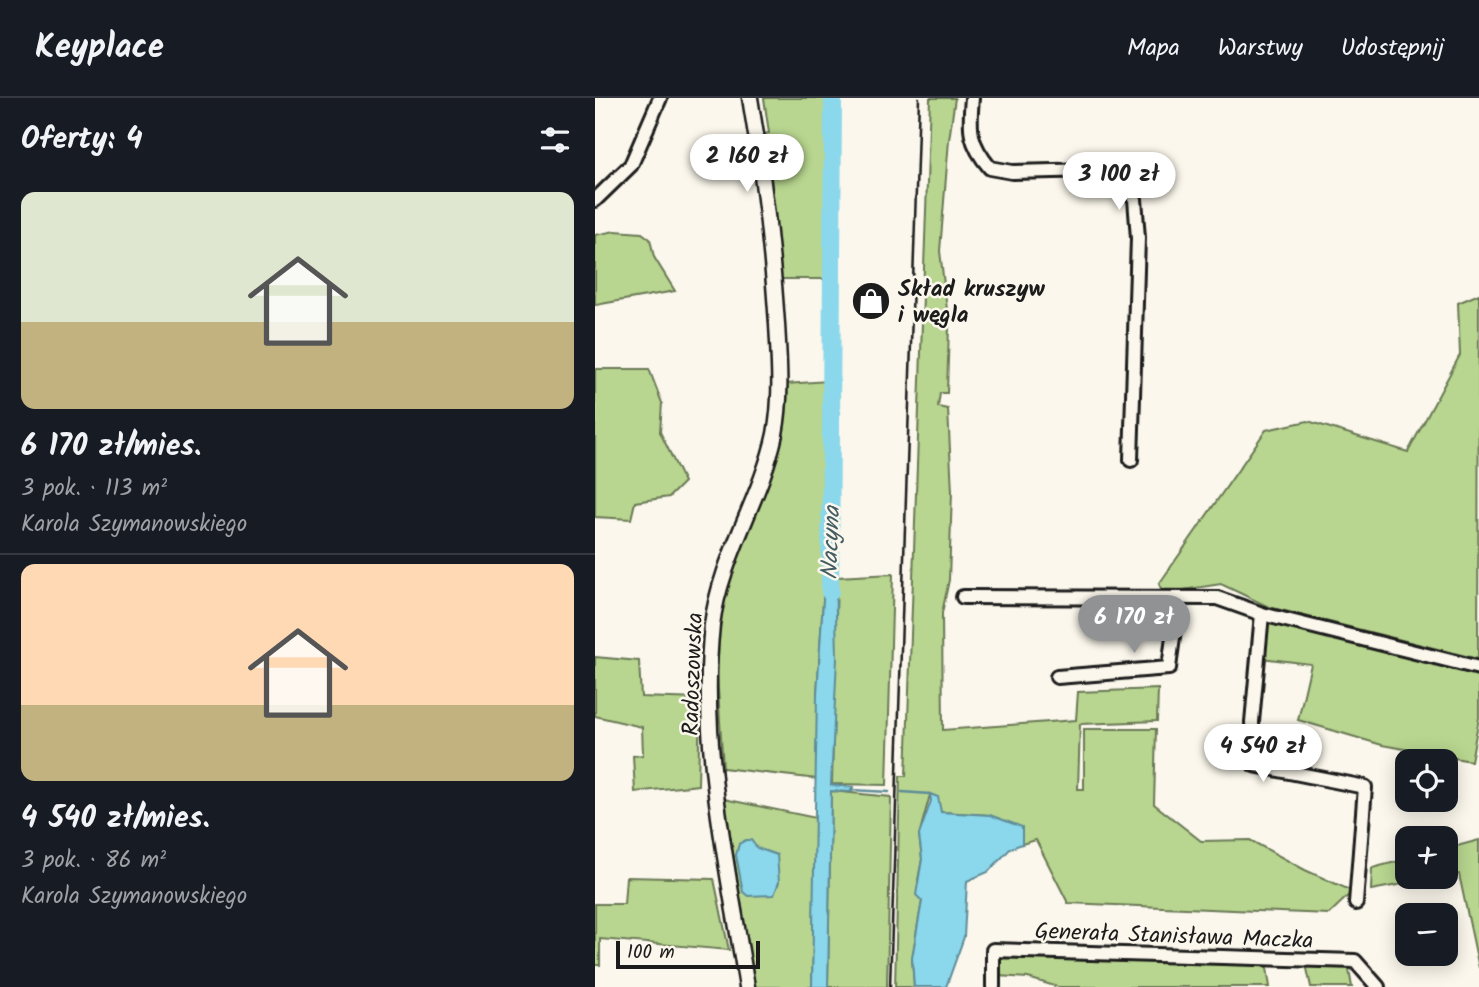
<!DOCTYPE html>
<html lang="pl">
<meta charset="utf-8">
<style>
body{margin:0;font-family:Kalam,sans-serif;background:#20242c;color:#f1f3f6;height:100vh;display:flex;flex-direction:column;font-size:26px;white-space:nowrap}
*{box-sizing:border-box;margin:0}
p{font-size:23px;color:#9ea1a6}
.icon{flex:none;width:38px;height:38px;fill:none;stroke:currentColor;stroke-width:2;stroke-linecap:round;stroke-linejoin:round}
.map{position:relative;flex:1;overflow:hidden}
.panel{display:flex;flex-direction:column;background:#171b24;width:595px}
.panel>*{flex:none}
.buttons{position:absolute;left:800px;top:651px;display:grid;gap:14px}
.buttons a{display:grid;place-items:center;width:63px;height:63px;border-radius:14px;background:#171b24;box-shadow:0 4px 18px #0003;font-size:35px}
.scale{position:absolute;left:21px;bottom:18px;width:144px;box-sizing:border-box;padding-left:7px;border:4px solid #1c1c1c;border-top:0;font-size:19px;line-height:24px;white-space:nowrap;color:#1c1c1c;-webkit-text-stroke:5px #fbf7ec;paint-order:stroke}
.price{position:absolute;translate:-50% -60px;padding:0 16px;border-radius:24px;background:#fff;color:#222;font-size:23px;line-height:46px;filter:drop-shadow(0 2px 4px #0008)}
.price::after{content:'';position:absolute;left:50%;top:42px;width:21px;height:16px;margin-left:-10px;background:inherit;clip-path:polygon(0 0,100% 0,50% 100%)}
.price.current{background:#919294;color:#fff}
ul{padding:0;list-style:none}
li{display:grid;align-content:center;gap:14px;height:371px;padding:0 21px}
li+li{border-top:2px solid #363941}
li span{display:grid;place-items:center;height:217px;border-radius:14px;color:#555}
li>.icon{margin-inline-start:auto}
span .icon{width:126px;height:126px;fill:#fffc;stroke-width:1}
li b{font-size:30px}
h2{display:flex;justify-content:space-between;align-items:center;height:84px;padding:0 21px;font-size:30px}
header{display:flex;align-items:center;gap:42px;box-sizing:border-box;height:98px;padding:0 35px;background:#171b24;border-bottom:2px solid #363941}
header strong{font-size:33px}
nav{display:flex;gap:38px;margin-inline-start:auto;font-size:24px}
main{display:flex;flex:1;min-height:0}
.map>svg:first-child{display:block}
.green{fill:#b8d68f;stroke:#6a7956;stroke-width:2}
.water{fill:#8bd7eb;stroke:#5f8c98;stroke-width:2}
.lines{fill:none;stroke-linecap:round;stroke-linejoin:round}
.stream{stroke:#5f8c98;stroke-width:2.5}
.river{stroke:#8bd7eb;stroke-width:18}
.minor-casing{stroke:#1c1c1c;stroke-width:18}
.tertiary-casing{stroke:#1c1c1c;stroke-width:19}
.minor{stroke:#fbf7ec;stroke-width:12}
.tertiary{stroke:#fbf7ec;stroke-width:14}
.rail{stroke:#1c1c1c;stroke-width:2.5}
.labels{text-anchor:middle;stroke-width:5;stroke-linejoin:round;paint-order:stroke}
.poi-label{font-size:23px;font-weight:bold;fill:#1c1c1c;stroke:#fbf7ec;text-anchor:start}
.street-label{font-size:23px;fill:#1c1c1c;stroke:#fbf7ec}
.water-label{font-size:24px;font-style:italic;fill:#435d64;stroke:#fbf7ec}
</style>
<header>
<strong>Keyplace</strong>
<nav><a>Mapa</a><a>Warstwy</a><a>Udostępnij</a></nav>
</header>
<main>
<section class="panel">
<h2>Oferty: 4<svg class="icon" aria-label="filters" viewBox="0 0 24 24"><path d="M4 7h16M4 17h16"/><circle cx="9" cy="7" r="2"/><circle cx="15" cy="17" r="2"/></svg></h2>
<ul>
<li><span style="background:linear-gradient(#dfe7d0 60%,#c2b280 0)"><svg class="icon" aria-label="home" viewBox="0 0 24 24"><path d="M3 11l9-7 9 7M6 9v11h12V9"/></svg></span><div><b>6 170 zł/mies.</b><p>3 pok. · 113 m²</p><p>Karola Szymanowskiego</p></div></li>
<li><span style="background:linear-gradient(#ffd9b3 65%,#c2b280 0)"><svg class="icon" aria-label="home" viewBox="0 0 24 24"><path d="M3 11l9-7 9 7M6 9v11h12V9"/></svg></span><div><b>4 540 zł/mies.</b><p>3 pok. · 86 m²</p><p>Karola Szymanowskiego</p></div></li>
</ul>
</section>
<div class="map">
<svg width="884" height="889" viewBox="0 0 884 889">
<rect width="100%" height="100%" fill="#fbf7ec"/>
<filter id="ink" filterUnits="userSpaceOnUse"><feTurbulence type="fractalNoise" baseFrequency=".0143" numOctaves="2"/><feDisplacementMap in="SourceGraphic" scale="14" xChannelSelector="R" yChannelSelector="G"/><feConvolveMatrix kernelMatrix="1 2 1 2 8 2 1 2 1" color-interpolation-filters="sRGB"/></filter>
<g filter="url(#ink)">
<g class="green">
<polygon points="169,0 233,0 231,181 182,181 164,37 174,35"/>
<polygon points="335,0 360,0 354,42 345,153 354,228 352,295 345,295 343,309 353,311 357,394 354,482 347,515 348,632 481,622 483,594 563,591 562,623 485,626 483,691 489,691 489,631 561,631 559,706 606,743 655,742 710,772 755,792 757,794 734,816 473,805 441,742 427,746 395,717 346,714 335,697 324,737 327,761 323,782 327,803 317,860 319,889 300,889 305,678 311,678"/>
<polygon points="20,133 47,135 55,141 59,159 80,193 0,207 0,137"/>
<polygon points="884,196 883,561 674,509 626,486 568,495 564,486 671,332 713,323 813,354 865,257 863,205"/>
<polygon points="0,271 54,271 67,305 65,334 89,384 74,399 40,404 36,421 0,419"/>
<polygon points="233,283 230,471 222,596 222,681 128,670 120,544 125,516 191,286"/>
<polygon points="298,476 292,687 237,686 242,479"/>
<polygon points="673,523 884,577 884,620 876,663 787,647 703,622 716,566 666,560 669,530"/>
<polygon points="0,559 44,563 46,599 105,601 103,687 40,694 38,658 48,657 47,629 0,618"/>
<polygon points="236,693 296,699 292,889 233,889"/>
<polygon points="129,701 221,720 217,889 160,889"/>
<polygon points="884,742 884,870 864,776 850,778 851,751"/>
<polygon points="812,761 812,779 846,779 776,792 777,770"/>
<polygon points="31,779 119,781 134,852 5,841 5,867 0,867 0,806 29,806"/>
<polygon points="415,856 666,867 672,870 675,889 463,889 433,880 402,878 407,858"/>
<polygon points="711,866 753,866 757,889 716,889"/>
</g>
<g class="water">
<polygon points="230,471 240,472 242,560 236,687 258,689 257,694 236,693 233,889 217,889 222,596"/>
<polygon points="335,696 343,699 346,714 395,717 427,729 427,746 416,750 393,774 372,783 369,839 351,889 319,889 317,860 327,803 321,797 327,761 324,737 336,703"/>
<polygon points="151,742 156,742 162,750 182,757 184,784 179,797 153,798 148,794 141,757 144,746"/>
</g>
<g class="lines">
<g class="stream">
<polyline points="256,692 294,694"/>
<polyline points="307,694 335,696"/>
</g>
<polyline class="river" points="235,494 238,0"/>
<g class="minor-casing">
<g id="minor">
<path d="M377,0C374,32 374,45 395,70L417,74L500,72L525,81L540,101L543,140L536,362"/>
<polyline points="0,102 36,67 65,0"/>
<polyline points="368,499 622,500 667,516 884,570"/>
<polyline points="667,516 657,624 659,667 770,689 761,805"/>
<polyline points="462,579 574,570 583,500"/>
<polyline points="398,889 398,852 760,863 783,889"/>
</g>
</g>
<g class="tertiary-casing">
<path id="tertiary" d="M152,889C133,770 104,648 117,527C125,461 166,401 180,336C187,300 184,263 182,226C177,150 168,75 155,0"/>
</g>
<use href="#minor" class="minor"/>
<use href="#tertiary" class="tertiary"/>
<polyline class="rail" points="295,889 324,0"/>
</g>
</g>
<defs>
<g id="shop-disc" transform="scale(2.0125)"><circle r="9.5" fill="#1c1c1c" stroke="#fbf7ec"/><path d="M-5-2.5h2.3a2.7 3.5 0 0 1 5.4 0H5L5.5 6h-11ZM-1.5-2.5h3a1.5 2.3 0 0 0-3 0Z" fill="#fff"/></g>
</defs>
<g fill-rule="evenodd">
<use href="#shop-disc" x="276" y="203"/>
</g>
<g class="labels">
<g class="poi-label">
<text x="303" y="198">Skład kruszyw<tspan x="303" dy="26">i węgla</tspan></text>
</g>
<g class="street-label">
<text transform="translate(97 576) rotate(-88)" y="8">Radoszowska</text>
<text transform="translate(579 837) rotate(2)" y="8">Generała Stanisława Maczka</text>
</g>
<g class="water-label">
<text transform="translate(235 445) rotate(-88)" y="8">Nacyna</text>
</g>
</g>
</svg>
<div class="buttons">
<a><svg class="icon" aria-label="locate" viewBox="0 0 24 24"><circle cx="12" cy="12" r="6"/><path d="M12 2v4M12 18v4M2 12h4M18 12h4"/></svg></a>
<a>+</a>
<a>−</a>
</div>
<div class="scale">100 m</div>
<b class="price" style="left:152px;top:96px">2 160 zł</b>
<b class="price" style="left:524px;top:114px">3 100 zł</b>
<b class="price current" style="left:539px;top:557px">6 170 zł</b>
<b class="price" style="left:668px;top:686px">4 540 zł</b>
</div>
</main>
